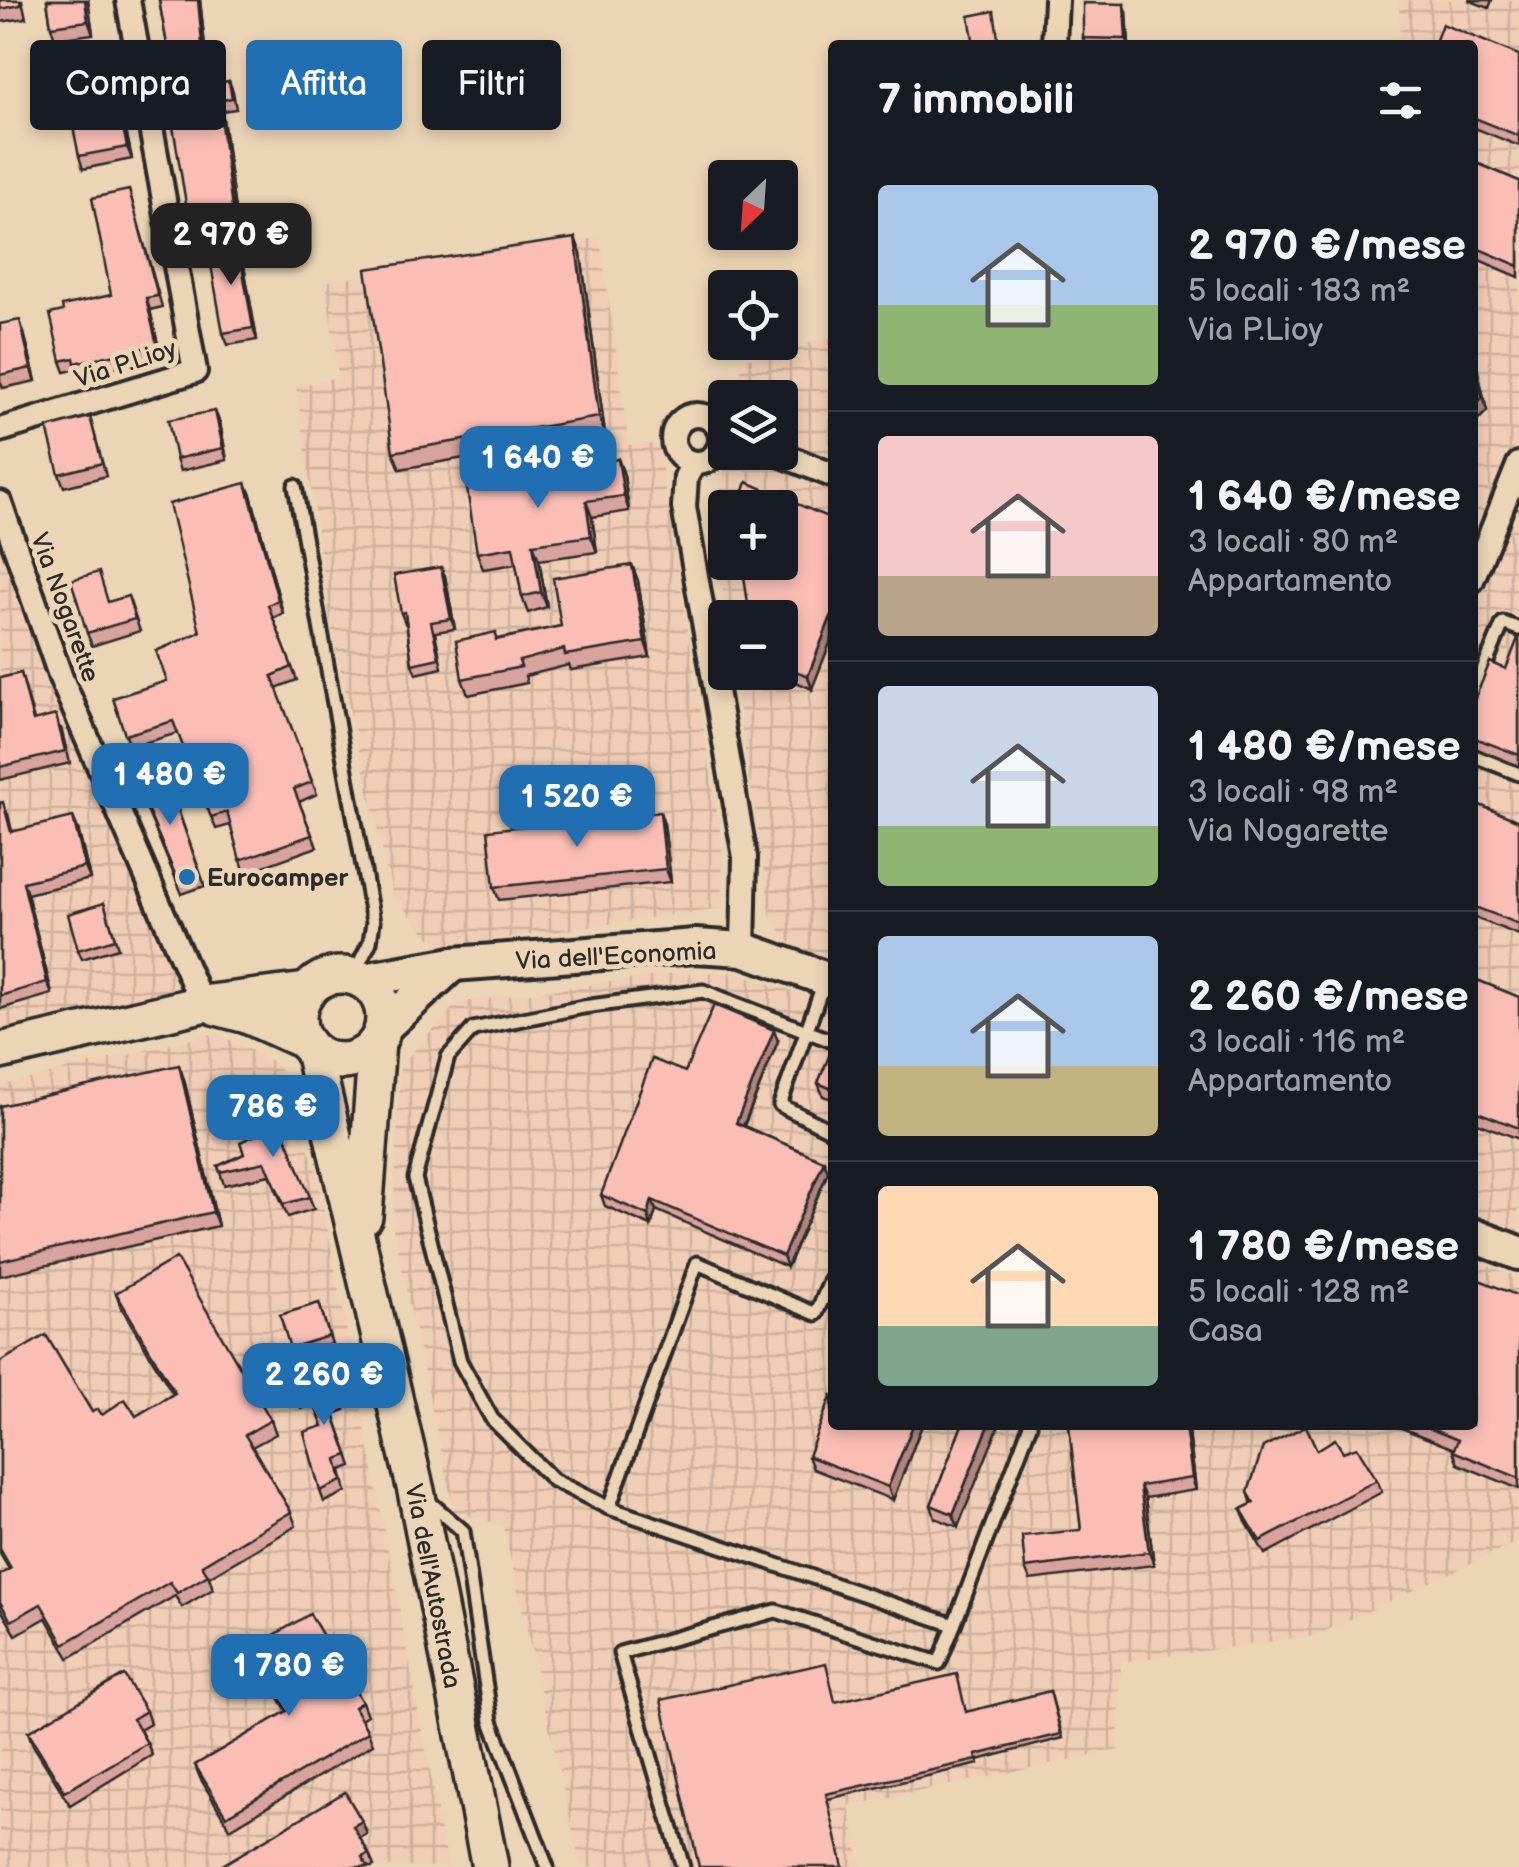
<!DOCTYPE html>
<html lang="it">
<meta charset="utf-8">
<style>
body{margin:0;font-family:"Balsamiq Sans",sans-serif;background:#242831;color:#f1f3f6;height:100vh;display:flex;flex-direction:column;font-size:38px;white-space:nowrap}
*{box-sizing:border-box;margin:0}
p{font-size:32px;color:#9ea1a6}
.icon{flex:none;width:55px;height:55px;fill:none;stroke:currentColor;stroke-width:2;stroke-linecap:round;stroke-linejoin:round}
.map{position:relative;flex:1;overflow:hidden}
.drawer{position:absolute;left:828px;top:40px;width:650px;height:1390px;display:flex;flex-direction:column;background:#171b24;border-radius:10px;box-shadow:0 5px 15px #0003}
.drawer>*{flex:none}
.banner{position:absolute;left:30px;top:40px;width:648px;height:90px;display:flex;gap:20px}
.needle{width:65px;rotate:205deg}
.controls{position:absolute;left:708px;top:160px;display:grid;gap:20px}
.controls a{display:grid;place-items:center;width:90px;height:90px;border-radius:10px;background:#171b24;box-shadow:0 5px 15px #0003;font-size:50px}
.price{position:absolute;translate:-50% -85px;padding:0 22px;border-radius:20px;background:#1f6fb2;color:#fff;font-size:32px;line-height:65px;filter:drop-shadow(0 2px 5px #0008)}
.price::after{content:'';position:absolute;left:50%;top:60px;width:30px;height:22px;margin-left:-15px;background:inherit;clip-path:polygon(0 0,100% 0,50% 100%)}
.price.on{background:#222;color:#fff}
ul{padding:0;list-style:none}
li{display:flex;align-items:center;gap:30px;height:250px;padding:0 50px}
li+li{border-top:2px solid #363941}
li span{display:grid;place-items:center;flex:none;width:280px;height:200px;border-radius:10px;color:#555}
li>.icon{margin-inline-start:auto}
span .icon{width:120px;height:120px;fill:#fffc;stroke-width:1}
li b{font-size:42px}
h2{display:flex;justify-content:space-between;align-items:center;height:120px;padding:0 50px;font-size:42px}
.tag{padding:0 35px;border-radius:10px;background:#171b24;box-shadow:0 5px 15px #0003;font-size:35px;line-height:90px}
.tag.on{background:#1f6fb2;color:#fff}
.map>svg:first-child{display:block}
.industrial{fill:url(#industrial-grid);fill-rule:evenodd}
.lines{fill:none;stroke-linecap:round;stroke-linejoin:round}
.lane-casing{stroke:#2b2b2b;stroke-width:19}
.street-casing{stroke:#2b2b2b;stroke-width:30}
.secondary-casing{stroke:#2b2b2b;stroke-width:40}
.primary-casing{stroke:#2b2b2b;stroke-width:42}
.lane{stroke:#ecd5b5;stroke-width:11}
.street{stroke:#ecd5b5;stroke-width:22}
.secondary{stroke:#ecd5b5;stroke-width:32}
.primary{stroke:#ecd5b5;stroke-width:35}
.wall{fill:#d7a39c;stroke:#2b2b2b;stroke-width:2.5}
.shaded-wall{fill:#af857f;stroke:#2b2b2b;stroke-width:2.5}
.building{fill:#fabeb5;stroke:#2b2b2b;stroke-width:2.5}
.poi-dot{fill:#1f6fb2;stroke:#ecd5b5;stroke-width:4}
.labels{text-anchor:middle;stroke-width:10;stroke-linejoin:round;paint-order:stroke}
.street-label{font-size:25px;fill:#2b2b2b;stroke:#ecd5b5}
.poi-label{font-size:25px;font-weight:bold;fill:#2b2b2b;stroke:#ecd5b5;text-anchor:start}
</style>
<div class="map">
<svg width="1519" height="1867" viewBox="0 0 1519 1867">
<defs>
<pattern id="industrial-grid" width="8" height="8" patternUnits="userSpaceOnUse" patternTransform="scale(2.5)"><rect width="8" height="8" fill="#f0ceb5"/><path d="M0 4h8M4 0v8" fill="none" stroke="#ceb19c"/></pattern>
</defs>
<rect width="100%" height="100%" fill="#ecd5b5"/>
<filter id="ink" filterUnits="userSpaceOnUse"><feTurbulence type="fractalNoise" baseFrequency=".01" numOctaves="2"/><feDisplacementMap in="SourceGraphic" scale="20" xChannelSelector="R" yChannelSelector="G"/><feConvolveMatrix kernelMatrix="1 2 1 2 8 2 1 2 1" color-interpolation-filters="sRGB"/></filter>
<g filter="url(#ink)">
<g class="industrial">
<polygon points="1399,0 1519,0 1519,1232 1472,1214 1472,45 1400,45"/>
<polygon points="600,238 629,445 658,444 722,843 723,908 439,948 393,896 333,639 296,386 338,377 326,282"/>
<path d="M832,337V963L792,946L771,918L733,673L780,672V618L726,617L715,518L727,453L780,452V398L736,397L743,360ZM725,508H780V562H725Z"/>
<polygon points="0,544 178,970 169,994 0,1030"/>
<polygon points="734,972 832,1004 832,1425 1472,1425 1473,1259 1519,1278 1519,1541 1315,1636 1121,1662 1118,1750 849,1806 861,1867 581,1867 503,1526 454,1511 393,1229 400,1066 457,1003 669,974"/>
<polygon points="216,1033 278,1064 317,1173 448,1867 0,1867 0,1086"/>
</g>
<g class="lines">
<g class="lane-casing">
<g id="lane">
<polyline points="295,486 373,922 370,942 353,976"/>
<polyline points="1472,697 1503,623 1519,629"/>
<polyline points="1472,755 1519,774"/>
<polyline points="824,982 780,1105 832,1131"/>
<polyline points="427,1500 463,1531 491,1721 547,1867"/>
<polyline points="609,1508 553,1480 492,1419 460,1361 415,1178 448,1057 473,1029 583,1007 703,991 832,1041"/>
<polyline points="954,1625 1030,1425"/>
<polyline points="683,1867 620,1653 776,1611 939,1663 954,1625 609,1508 697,1263 816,1314 832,1277"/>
</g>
</g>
<g class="street-casing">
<g id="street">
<polyline points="1054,45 1056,0"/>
<circle cx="697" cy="439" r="24"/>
<polyline points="0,430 195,371 128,0"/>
<polyline points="775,452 832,475"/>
<polyline points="694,463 686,477 684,507 745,857 743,949"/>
<polyline points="0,503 61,678 202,1004"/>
<polyline points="1472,580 1519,464"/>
</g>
</g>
<g class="secondary-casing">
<g id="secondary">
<polyline points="363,980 453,964 696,946 743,949 832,981"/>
<polyline points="384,1027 453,964"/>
<polyline points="1472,1235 1519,1253"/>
</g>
</g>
<g class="primary-casing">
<g id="primary">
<circle cx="341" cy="1018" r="43"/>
<polyline points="217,1007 247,1015 305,1041"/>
<polyline points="0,1051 202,1004 307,991"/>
<polyline points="313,1051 416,1491 490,1867"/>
<polyline points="364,1216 377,1042"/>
</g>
</g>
<use href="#lane" class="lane"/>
<use href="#street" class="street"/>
<use href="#secondary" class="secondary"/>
<use href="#primary" class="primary"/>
</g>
<g class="wall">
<polygon points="0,0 22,0 26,18 0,22"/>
<polygon points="47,0 88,0 93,34 55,39 51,26"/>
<polygon points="159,0 200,0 208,75 216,83 229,81 233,91 236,109 222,111 237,226 192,232 189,221 173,78"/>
<polygon points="1468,0 1492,0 1489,8"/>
<polygon points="1124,4 1127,12 1129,45 1085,45 1083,38"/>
<polygon points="1472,45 1519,55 1519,146 1472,127"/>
<polygon points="107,88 112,110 119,109 124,121 132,159 83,169 79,156"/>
<polygon points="1472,161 1519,181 1519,277 1472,257"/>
<polygon points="129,190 162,307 150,310 161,357 79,375 77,369 65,372 61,361 63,311 111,295"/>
<polygon points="575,238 581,254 605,434 400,469 393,452"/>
<polygon points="238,243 242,255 257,340 228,345 223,333"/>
<polygon points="0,324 24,333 36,381 3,388 0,381"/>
<polygon points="1472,346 1487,411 1478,420 1472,420"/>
<polygon points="90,417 106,476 64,487 59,474"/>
<polygon points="220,423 227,460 180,471 176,459"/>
<polygon points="618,459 624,475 629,511 592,517 597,552 539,560 547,607 528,613 522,597 516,564 483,569 477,553"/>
<polygon points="747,482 812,689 773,672 780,672 780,618"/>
<polygon points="251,495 283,613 273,618 297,680 276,688 317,794 299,802 317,847 245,873 230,825 216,829 178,733 130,747 113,698 167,681 200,632"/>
<polygon points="632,565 638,581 650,657 571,670 569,665 525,676 527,683 468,695 462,679 498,639 561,626"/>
<polygon points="445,576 455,629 435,632 442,668 416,674 412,664 406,622 405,623 401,613"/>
<polygon points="128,596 140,631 92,646 87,633 109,602"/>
<polygon points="1519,639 1519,766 1472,747 1472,706 1506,669"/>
<polygon points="21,673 34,720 61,728 70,763 0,780 0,678"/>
<polygon points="167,779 205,886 182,894 143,801"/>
<polygon points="1472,802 1519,821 1519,935 1472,917"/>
<polygon points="0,803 8,814 12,831 78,829 90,879 27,894 52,994 0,1009"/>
<polygon points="664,824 671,882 499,900 494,887"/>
<polygon points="104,903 118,948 82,959 78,950"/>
<polygon points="1472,978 1519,997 1519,1139 1472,1121"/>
<polygon points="778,1041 744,1126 824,1161 828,1172 787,1267 656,1210 651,1226 605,1206 601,1195 685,1072"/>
<polygon points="832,1050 832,1099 823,1096 818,1083"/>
<polygon points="184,1079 218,1226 0,1276 0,1106"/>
<polygon points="277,1115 314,1209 288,1217 270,1175 224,1185 218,1166 244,1154 258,1134"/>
<polygon points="116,1293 271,1420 276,1434 252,1447 291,1512 296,1526 209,1577 213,1589 182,1607 175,1596 69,1658 46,1618 16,1635 0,1608 0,1575 9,1569 0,1554 0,1362 92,1412 102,1415 136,1416 173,1394 121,1307"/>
<polygon points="1519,1296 1519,1489 1458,1464 1453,1451 1454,1449 1394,1425 1472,1425"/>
<polygon points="319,1303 332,1344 293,1356 280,1315"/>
<polygon points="338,1382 345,1410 334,1414 352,1466 341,1470 346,1492 324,1502 320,1491 323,1426 314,1404 301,1409 297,1398"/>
<polygon points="832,1425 922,1425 893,1500 813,1469 808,1456"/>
<polygon points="962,1425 958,1527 935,1518 931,1505"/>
<polygon points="1069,1425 1188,1425 1196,1490 1145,1498 1154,1565 1030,1580 1025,1568 1081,1530"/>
<polygon points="1317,1450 1343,1452 1377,1480 1382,1492 1265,1554 1246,1522 1241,1509 1252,1504 1248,1492"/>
<polygon points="252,1648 362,1702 367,1715 361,1719 368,1732 373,1744 230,1829 200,1778 195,1765 287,1711 257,1661"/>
<polygon points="1050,1691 1063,1738 978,1760 979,1764 828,1799 699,1867 836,1702 967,1712"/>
<polygon points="146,1711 150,1724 140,1730 147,1743 152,1755 70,1805 33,1745 28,1732"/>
<polygon points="362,1821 367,1834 360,1838 369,1854 374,1866 372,1867 219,1867"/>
</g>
<g class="shaded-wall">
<polygon points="85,0 88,0 93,34 88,21"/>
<polygon points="198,0 200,0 209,85 205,75"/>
<polygon points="1124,4 1127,12 1129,45 1126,39"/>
<polygon points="103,75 107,88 114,123 110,111"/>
<polygon points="218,101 222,111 237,226 233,216"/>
<polygon points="119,109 124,121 132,159 127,147"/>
<polygon points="575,238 581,254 605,434 599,417"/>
<polygon points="238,243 242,255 257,340 253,328"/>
<polygon points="146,298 150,310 161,357 157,345"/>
<polygon points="20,320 24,333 36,381 31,368"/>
<polygon points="1472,346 1487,411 1478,420 1474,407"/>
<polygon points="215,411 220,423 227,460 223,448"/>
<polygon points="618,459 624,475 629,511 624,496"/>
<polygon points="246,483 251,495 283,613 278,600"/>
<polygon points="586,501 592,517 597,552 591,536"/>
<polygon points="533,544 539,560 547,607 541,592"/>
<polygon points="632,565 638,581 650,657 645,642"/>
<polygon points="441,567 445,576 455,629 451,619"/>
<polygon points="832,614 832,638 812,689 808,676"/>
<polygon points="660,812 664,824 671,882 666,869"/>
<polygon points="73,817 78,829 90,879 85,867"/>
<polygon points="23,882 27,894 52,994 47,982"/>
<polygon points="774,1030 778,1041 740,1134 736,1123"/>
<polygon points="179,1065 184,1079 218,1226 213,1212"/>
<polygon points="824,1161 828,1172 787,1267 783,1256"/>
<polygon points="652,1200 656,1210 651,1226 648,1215"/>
<polygon points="913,1425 922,1425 893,1500 888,1487"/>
<polygon points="989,1425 999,1425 958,1527 953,1514"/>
<polygon points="1185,1425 1188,1425 1196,1490 1192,1478"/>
<polygon points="1140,1486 1145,1498 1154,1565 1149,1552"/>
<polygon points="362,1821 367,1834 358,1839 353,1826"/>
</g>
<g class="building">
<polygon points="0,0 20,0 21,5 0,9"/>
<polygon points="47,0 85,0 88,21 51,26"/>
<polygon points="159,0 198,0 205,75 212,74 214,84 229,81 232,98 218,101 233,216 189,221 165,79 173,78"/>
<polygon points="1083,3 1124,4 1126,39 1083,38"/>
<polygon points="994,11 999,44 974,45 969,16"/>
<polygon points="1442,24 1519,55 1519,136 1472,117 1472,45 1434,45"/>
<polygon points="103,75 110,111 119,109 127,147 79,156 64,83"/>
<polygon points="1472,161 1519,181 1519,266 1472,246"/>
<polygon points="129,190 158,296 146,298 157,345 75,363 74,358 61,361 50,314 63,311 62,306 111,295 92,198"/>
<polygon points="575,238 599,417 393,452 366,269"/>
<polygon points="238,243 253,328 223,333 208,248"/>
<polygon points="20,320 31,368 0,375 0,324"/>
<polygon points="1472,354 1482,398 1472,407"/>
<polygon points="215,411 223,448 176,459 168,420"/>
<polygon points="90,417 102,463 59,474 47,428"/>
<polygon points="618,459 624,496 586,501 591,536 533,544 541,592 522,597 513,547 477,553 466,482"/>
<polygon points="747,482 832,519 832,614 808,676 780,665 780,618 750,618 742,562 780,562 780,508 738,508"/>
<polygon points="246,483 278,600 268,605 292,667 272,676 312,782 294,789 312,835 240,860 227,812 211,817 173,721 125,735 113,698 167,681 156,651 200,632 169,504"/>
<polygon points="632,565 645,642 565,655 564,649 519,661 521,667 462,679 456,641 496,632 496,640 561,626 553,578"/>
<polygon points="441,567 451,619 431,622 439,658 412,664 405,612 401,613 394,575"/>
<polygon points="99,572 108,602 128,596 135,619 87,633 71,580"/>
<polygon points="1518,638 1519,639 1519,755 1472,737 1472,706 1490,662 1506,669"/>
<polygon points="21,673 33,721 56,715 65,751 0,767 0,678"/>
<polygon points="167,779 200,873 178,881 138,788"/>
<polygon points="3,802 11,832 73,817 85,867 23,882 47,982 0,996 0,803"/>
<polygon points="1472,802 1519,821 1519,924 1472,906"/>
<polygon points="660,812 666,869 494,887 488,830"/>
<polygon points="104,903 115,939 78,950 68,914"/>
<polygon points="1472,978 1519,997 1519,1128 1472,1110"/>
<polygon points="714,1005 774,1030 736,1123 824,1161 783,1256 652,1200 648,1215 601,1195 652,1059 685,1072"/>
<polygon points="832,1049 832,1089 818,1083"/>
<polygon points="179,1065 213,1212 0,1261 0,1106"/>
<polygon points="277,1115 310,1197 284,1204 265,1162 220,1172 218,1166 244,1154 240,1142 258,1134 255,1126"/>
<polygon points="176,1258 271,1420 245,1435 291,1512 202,1565 208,1575 177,1593 170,1582 64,1644 41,1604 11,1621 0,1602 0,1575 11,1568 0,1549 0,1362 46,1335 92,1412 98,1409 102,1415 125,1399 136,1416 175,1393 116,1293"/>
<polygon points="1472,1277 1519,1296 1519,1478 1453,1451 1458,1440 1421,1425 1472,1425"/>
<polygon points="319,1303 329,1336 290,1348 280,1315"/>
<polygon points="334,1370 341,1399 330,1403 348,1455 337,1459 342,1481 320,1491 304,1432 323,1426 310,1393 297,1398 293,1380"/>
<polygon points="832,1394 832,1425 913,1425 888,1487 808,1456"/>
<polygon points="962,1425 989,1425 953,1514 931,1505"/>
<polygon points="1069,1425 1185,1425 1192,1478 1140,1486 1149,1552 1025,1568 1022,1536 1081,1530"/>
<polygon points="1306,1426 1317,1450 1335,1439 1343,1452 1357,1447 1377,1480 1260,1541 1241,1509 1254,1503 1248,1492 1263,1447"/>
<polygon points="310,1614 362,1702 354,1707 368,1732 226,1816 195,1765 289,1710 252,1648"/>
<polygon points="826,1663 835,1702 957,1674 966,1712 1050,1691 1061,1734 976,1755 977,1760 826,1794 843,1867 699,1867 661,1700"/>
<polygon points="124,1675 146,1711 133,1719 147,1743 65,1792 28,1732"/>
<polygon points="345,1792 362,1821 353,1826 369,1854 362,1857 368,1867 219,1867"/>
</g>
</g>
<circle class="poi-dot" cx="187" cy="877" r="10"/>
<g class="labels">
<g class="street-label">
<text transform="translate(125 363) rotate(-18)" y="9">Via P.Lioy</text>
<text transform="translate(66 607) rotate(70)" y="9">Via Nogarette</text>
<text transform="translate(616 955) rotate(-3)" y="9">Via dell'Economia</text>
<text transform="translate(434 1586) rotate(79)" y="9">Via dell'Autostrada</text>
</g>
<g class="poi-label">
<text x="207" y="886">Eurocamper</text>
</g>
</g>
</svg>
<div class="controls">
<a><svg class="needle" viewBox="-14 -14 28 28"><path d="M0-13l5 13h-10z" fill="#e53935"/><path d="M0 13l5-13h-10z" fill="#9ea1a6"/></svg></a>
<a><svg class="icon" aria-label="locate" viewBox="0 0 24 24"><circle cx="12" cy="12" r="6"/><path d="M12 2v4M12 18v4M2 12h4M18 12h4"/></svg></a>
<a><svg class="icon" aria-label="layers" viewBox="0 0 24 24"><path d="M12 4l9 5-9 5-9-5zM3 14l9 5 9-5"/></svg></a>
<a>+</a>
<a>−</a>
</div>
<b class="price on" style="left:231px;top:288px">2 970 €</b>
<b class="price" style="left:538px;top:511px">1 640 €</b>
<b class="price" style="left:170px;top:828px">1 480 €</b>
<b class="price" style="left:577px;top:850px">1 520 €</b>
<b class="price" style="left:273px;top:1160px">786 €</b>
<b class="price" style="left:324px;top:1428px">2 260 €</b>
<b class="price" style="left:289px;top:1719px">1 780 €</b>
<div class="banner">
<a class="tag">Compra</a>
<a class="tag on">Affitta</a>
<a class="tag">Filtri</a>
</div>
<section class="drawer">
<h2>7 immobili<svg class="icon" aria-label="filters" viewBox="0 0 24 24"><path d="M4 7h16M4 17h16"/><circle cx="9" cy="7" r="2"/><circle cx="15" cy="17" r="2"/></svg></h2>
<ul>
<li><span style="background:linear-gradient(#a9c7e8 60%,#8fb573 0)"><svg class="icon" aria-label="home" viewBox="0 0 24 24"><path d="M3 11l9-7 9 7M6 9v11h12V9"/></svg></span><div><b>2 970 €/mese</b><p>5 locali · 183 m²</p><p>Via P.Lioy</p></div></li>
<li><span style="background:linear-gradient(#f6c9c9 70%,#b9a48a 0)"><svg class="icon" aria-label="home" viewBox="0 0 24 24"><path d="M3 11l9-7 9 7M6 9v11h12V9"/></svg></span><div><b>1 640 €/mese</b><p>3 locali · 80 m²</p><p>Appartamento</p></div></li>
<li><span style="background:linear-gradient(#c9d6e8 70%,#8fb573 0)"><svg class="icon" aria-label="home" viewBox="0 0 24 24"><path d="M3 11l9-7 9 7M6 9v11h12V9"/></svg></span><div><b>1 480 €/mese</b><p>3 locali · 98 m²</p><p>Via Nogarette</p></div></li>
<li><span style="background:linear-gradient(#a9c7e8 65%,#c2b280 0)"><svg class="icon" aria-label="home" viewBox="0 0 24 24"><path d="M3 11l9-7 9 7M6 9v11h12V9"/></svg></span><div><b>2 260 €/mese</b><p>3 locali · 116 m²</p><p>Appartamento</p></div></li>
<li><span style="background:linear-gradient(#ffd9b3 70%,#7fa58c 0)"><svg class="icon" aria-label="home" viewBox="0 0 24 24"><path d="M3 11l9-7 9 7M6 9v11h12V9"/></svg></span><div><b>1 780 €/mese</b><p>5 locali · 128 m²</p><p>Casa</p></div></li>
</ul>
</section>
</div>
